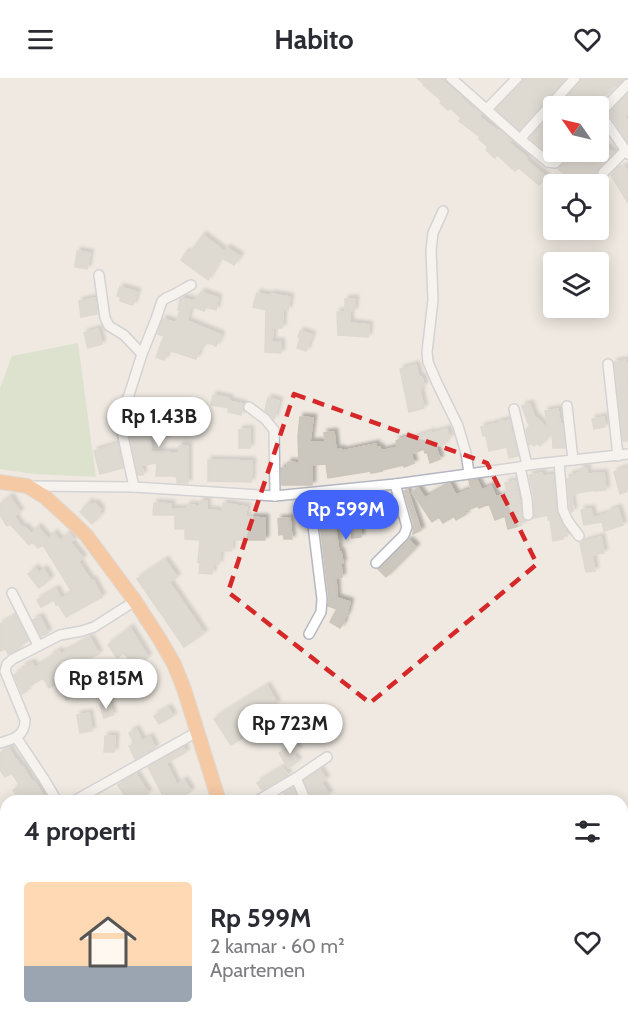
<!DOCTYPE html>
<html lang="id">
<meta charset="utf-8">
<style>
body{margin:0;font-family:Cabin,sans-serif;background:#f7f7f7;color:#2b2b33;height:100vh;display:flex;flex-direction:column;font-size:22px;white-space:nowrap}
*{box-sizing:border-box;margin:0}
p{font-size:20px;color:#7c7c81}
.icon{flex:none;width:33px;height:33px;fill:none;stroke:currentColor;stroke-width:2;stroke-linecap:round;stroke-linejoin:round}
.map{position:relative;flex:1;overflow:hidden}
.drawer{position:absolute;left:0px;top:717px;width:628px;height:234px;display:flex;flex-direction:column;background:#fff;border-radius:18px 18px 0 0;box-shadow:0 3px 15px #0003}
.drawer>*{flex:none}
.needle{width:39px;rotate:304deg}
.tools{position:absolute;left:543px;top:18px;display:grid;gap:12px}
.tools a{display:grid;place-items:center;width:66px;height:66px;border-radius:6px;background:#fff;box-shadow:0 3px 15px #0003;font-size:30px}
.price{position:absolute;translate:-50% -51px;padding:0 14px;border-radius:21px;background:#fff;color:#222;font-size:20px;line-height:39px;filter:drop-shadow(0 2px 3px #0008)}
.price::after{content:'';position:absolute;left:50%;top:36px;width:18px;height:14px;margin-left:-9px;background:inherit;clip-path:polygon(0 0,100% 0,50% 100%)}
.price.on{background:#4264fb;color:#fff}
ul{padding:0;list-style:none}
li{display:flex;align-items:center;gap:18px;height:150px;padding:0 24px}
li+li{border-top:2px solid #e1e1e2}
li span{display:grid;place-items:center;flex:none;width:168px;height:120px;border-radius:6px;color:#555}
li>.icon{margin-inline-start:auto}
span .icon{width:72px;height:72px;fill:#fffc;stroke-width:1}
li b{font-size:26px}
h2{display:flex;justify-content:space-between;align-items:center;height:72px;padding:0 24px;font-size:26px}
header{display:flex;justify-content:space-between;align-items:center;height:78px;padding:0 24px;background:#fff;font-size:27px;font-weight:700}
.map>svg:first-child{display:block}
.cemetery{fill:#c8d9b8}
.building{fill:#cbc7bf;stroke:#cbc5ba;stroke-width:1.5;filter:url(#shadow)}
.lines{fill:none;stroke-linecap:round;stroke-linejoin:round}
.minor-casing{stroke:#b4b7c1;stroke-width:12}
.highway-casing{stroke:#c9c9c9;stroke-width:16}
.minor{stroke:#fff;stroke-width:9}
.highway{stroke:#ffa35c;stroke-width:14}
.marked{fill:none;stroke:#d62828;stroke-width:4.5;stroke-dasharray:12 8;stroke-linejoin:round}
</style>
<header><svg class="icon" aria-label="menu" viewBox="0 0 24 24"><path d="M4 6h16M4 12h16M4 18h16"/></svg>Habito<svg class="icon" aria-label="heart" viewBox="0 0 24 24"><path d="M12 20l-8-8c-3-5 5-10 8-4 3-6 11-1 8 4z"/></svg></header>
<div class="map">
<svg width="628" height="951" viewBox="0 0 628 951">
<defs>
<filter id="shadow"><feDropShadow dx="3.5" dy="-3.5" stdDeviation="1.5" flood-color="#0004"/></filter>
</defs>
<rect width="100%" height="100%" fill="#efe9e1"/>
<polygon class="cemetery" points="78,265 96,399 34,396 0,391 0,310 12,278"/>
<g class="building">
<polygon points="417,0 444,0 446,5 461,18 460,19 481,36 479,39 498,53 499,52 511,62 509,65 527,80 526,82 546,99 539,107 519,90 515,93 497,77 495,80 486,72 488,69 479,61 480,59 459,43 461,40 450,30 448,32 440,25 442,23 423,7 424,6"/>
<polygon points="524,0 566,0 519,52 496,31 522,5"/>
<polygon points="582,0 625,0 616,8 616,7 595,28 558,28 580,5"/>
<polygon points="628,16 628,35 624,38 628,44 628,64 609,35"/>
<polygon points="554,34 554,75 551,78 530,60"/>
<polygon points="603,52 608,58 602,66 614,75 598,91 595,100 592,98 590,101 588,99 583,106 573,99 571,101 558,91 571,79 573,74 598,74 598,56"/>
<polygon points="624,88 628,94 628,125 611,97 616,91 617,93"/>
<polygon points="203,157 225,174 222,178 227,170 240,178 234,187 221,179 208,202 181,182 186,174 189,176"/>
<polygon points="77,173 90,175 87,191 75,189"/>
<polygon points="120,209 137,214 133,227 120,223 121,219 117,218"/>
<polygon points="201,214 218,220 216,232 206,229 204,233 191,228 187,243 221,257 216,268 207,264 204,269 201,267 196,281 168,272 164,282 156,279 164,258 157,256 163,241 176,245 180,232 178,232 180,221 182,220 195,223 196,220 198,220"/>
<polygon points="257,215 271,218 271,216 290,219 288,232 283,231 282,250 273,250 272,264 281,264 281,275 265,274 266,232 253,229"/>
<polygon points="95,220 97,236 81,239 79,223"/>
<polygon points="345,221 355,221 354,233 345,233"/>
<polygon points="337,234 350,234 350,245 369,247 368,259 338,257"/>
<polygon points="98,251 102,266 88,270 84,255"/>
<polygon points="300,253 312,257 306,273 297,270 300,260 298,259"/>
<polygon points="626,282 628,295 628,302 626,302 628,314 628,363 623,363 614,284"/>
<polygon points="416,287 419,299 422,299 424,308 420,309 421,312 420,313 424,330 409,334 400,291"/>
<polygon points="213,317 229,320 229,323 243,326 241,337 228,334 229,330 211,327"/>
<polygon points="268,320 279,323 274,341 265,332"/>
<polygon points="530,326 534,338 548,351 545,333 558,331 560,346 562,346 565,370 553,370 552,355 540,368 537,365 534,368 531,365 529,367 526,352 530,347 528,345 522,328"/>
<polygon points="174,327 175,340 170,340 172,358 150,361 151,374 179,375 179,368 188,368 188,405 177,405 177,399 174,398 156,398 157,385 142,387 143,397 138,397 128,350 158,346 157,329"/>
<polygon points="300,339 313,340 310,364 325,364 324,355 334,354 336,372 341,371 342,373 376,366 376,370 380,369 381,373 398,369 396,363 407,359 408,362 431,354 431,356 447,351 450,360 444,362 445,366 436,369 440,381 430,385 427,374 425,375 424,371 411,376 414,385 404,389 404,387 382,392 382,393 371,395 371,393 328,400 326,386 312,387 312,407 282,407 281,390 287,390 288,384 299,385 298,358"/>
<polygon points="604,339 605,349 594,351 592,341"/>
<polygon points="510,342 518,378 509,380 507,369 489,373 486,358 483,358 481,349 499,345 499,344"/>
<polygon points="250,351 250,370 239,370 239,352"/>
<polygon points="118,366 123,390 100,396 94,373"/>
<polygon points="208,382 252,383 251,404 208,403"/>
<polygon points="628,389 628,413 620,416 614,394"/>
<polygon points="587,390 587,396 604,395 606,412 595,413 595,412 571,416 573,433 571,434 570,430 567,401 570,400 569,397 580,395 580,391"/>
<polygon points="542,395 543,398 553,397 556,433 566,452 567,458 563,458 563,461 553,463 550,442 548,442 548,437 534,440 534,420 529,397"/>
<polygon points="477,402 482,412 491,408 496,419 507,415 505,405 515,403 521,429 521,438 523,442 521,442 522,447 508,451 505,438 495,442 489,426 479,430 478,428 464,433 466,436 456,442 454,438 443,445 439,439 432,444 412,414 418,410 425,420 450,406 456,417 471,411 469,403"/>
<polygon points="407,412 421,452 413,456 414,447 404,413"/>
<polygon points="357,418 358,422 384,418 384,422 392,420 397,440 390,441 388,434 374,436 375,442 360,444 361,459 352,460 349,436 334,437 339,474 341,474 343,485 341,485 342,499 336,500 337,520 350,524 347,536 343,543 344,544 340,550 330,544 337,531 328,528 329,520 318,430 344,427 343,419"/>
<polygon points="10,419 20,434 14,438 22,450 25,449 31,456 38,449 48,461 54,455 60,463 69,455 74,461 70,464 83,480 78,483 91,503 93,502 102,519 66,539 58,526 56,527 54,522 41,529 37,522 56,511 61,521 72,514 43,467 38,470 32,464 29,467 10,446 7,448 0,437 0,426"/>
<polygon points="200,423 207,423 207,432 222,433 223,425 247,429 245,439 265,440 265,462 232,462 231,473 220,473 219,486 213,486 212,496 199,495 200,485 198,484 200,462 185,461 185,451 175,451 175,437 153,437 154,425 171,426 171,431 187,431 187,427 200,428"/>
<polygon points="89,424 92,427 95,425 101,432 99,434 101,436 92,446 80,434"/>
<polygon points="618,430 623,447 604,453 602,444 584,447 581,432 591,431 593,440 609,435 609,433"/>
<polygon points="290,440 292,461 284,461 283,456 279,457 278,441"/>
<polygon points="601,459 604,475 592,477 595,493 586,494 580,465"/>
<polygon points="409,462 416,469 386,499 378,491"/>
<polygon points="165,482 177,499 169,504 204,555 184,569 137,501"/>
<polygon points="35,490 39,495 44,491 50,501 39,510 28,496"/>
<polygon points="16,538 28,563 18,568 19,571 8,576 6,571 0,573 0,546"/>
<polygon points="40,539 48,555 41,558 33,542"/>
<polygon points="130,550 148,579 134,589 124,575 117,580 108,567"/>
<polygon points="90,560 99,576 58,595 65,607 74,603 80,617 66,622 57,605 49,610 43,600 26,610 27,613 22,616 14,597 23,592 22,589 32,585 35,590 51,580 50,578 59,573 61,576"/>
<polygon points="267,608 277,625 268,631 271,636 265,640 260,631 243,643 250,655 231,667 214,641"/>
<polygon points="109,623 113,637 104,640 100,626"/>
<polygon points="168,630 173,638 159,646 154,638"/>
<polygon points="89,635 92,653 80,655 77,637"/>
<polygon points="136,651 142,663 150,659 155,670 135,681 129,668 134,666 129,655"/>
<polygon points="105,658 115,658 114,674 104,674"/>
<polygon points="295,665 299,672 293,676 298,683 288,690 279,675"/>
<polygon points="183,669 186,674 166,685 177,707 184,702 191,713 176,723 166,723 148,689"/>
<polygon points="9,670 15,681 16,681 22,690 23,689 32,704 34,703 45,720 40,723 19,723 13,712 20,708 12,695 5,699 0,692 0,675"/>
<polygon points="283,689 288,697 262,712 257,705"/>
<polygon points="320,692 326,701 321,704 329,716 323,720 325,723 313,723 304,702"/>
<polygon points="136,696 148,715 135,723 128,723 118,707"/>
<polygon points="293,710 299,723 278,723 286,718 284,715"/>
</g>
<g class="lines">
<g class="minor-casing">
<g id="minor">
<polyline points="451,0 520,61 548,84 555,85 566,74"/>
<polyline points="487,31 517,0"/>
<polyline points="600,35 628,76"/>
<polyline points="598,37 628,6"/>
<polyline points="520,61 575,0"/>
<polyline points="603,95 626,72"/>
<polyline points="443,133 433,155 431,172 433,222 427,274 428,284 437,305 458,348 466,375 469,395"/>
<polyline points="99,197 105,240 109,248 124,257 142,276"/>
<polyline points="608,286 618,378"/>
<polyline points="567,328 573,382"/>
<polyline points="249,329 265,341 274,352 275,418"/>
<polyline points="514,331 527,387"/>
<polyline points="559,384 563,432 568,443 579,458"/>
<polyline points="520,389 527,421 528,437"/>
<polyline points="29,408 134,409 275,418 395,406 520,389 527,387 628,376"/>
<polyline points="134,409 121,349 121,335 129,317 142,276 156,241 162,223 166,220 173,217 191,207"/>
<polyline points="309,415 322,521 321,534 309,556"/>
<polyline points="376,485 404,457 407,449 395,406"/>
<polyline points="12,515 38,567"/>
<polyline points="16,659 44,701 57,723"/>
<path d="M0,665C14,661 25,658 25,642L5,593L7,586L13,581L60,557L82,553L94,549L135,523"/>
<polyline points="296,700 327,679"/>
<polyline points="74,723 197,654"/>
<polyline points="257,723 296,700 306,723"/>
<polyline points="0,815 6,812"/>
<polyline points="430,945 432,951"/>
<polyline points="544,945 547,951"/>
<polyline points="136,951 140,945"/>
</g>
</g>
<g class="highway-casing">
<g id="highway">
<polyline points="0,404 27,408 45,419 68,440 86,457 135,523 159,560 174,586 184,611 219,723"/>
<polyline points="295,945 300,951"/>
</g>
</g>
<use href="#minor" class="minor"/>
<use href="#highway" class="highway"/>
</g>
<path d="M0 0H628V951H0ZM294,316L487,385L537,486L370,625L228,514Z" fill="#efe9e1" fill-opacity=".55" fill-rule="evenodd"/>
<path class="marked" d="M294,316L487,385L537,486L370,625L228,514Z"/>
</svg>
<div class="tools">
<a><svg class="needle" viewBox="-14 -14 28 28"><path d="M0-13l5 13h-10z" fill="#e53935"/><path d="M0 13l5-13h-10z" fill="#7c7c81"/></svg></a>
<a><svg class="icon" aria-label="locate" viewBox="0 0 24 24"><circle cx="12" cy="12" r="6"/><path d="M12 2v4M12 18v4M2 12h4M18 12h4"/></svg></a>
<a><svg class="icon" aria-label="layers" viewBox="0 0 24 24"><path d="M12 4l9 5-9 5-9-5zM3 14l9 5 9-5"/></svg></a>
</div>
<b class="price" style="left:159px;top:370px">Rp 1.43B</b>
<b class="price on" style="left:346px;top:463px">Rp 599M</b>
<b class="price" style="left:106px;top:632px">Rp 815M</b>
<b class="price" style="left:290px;top:677px">Rp 723M</b>
<section class="drawer">
<h2>4 properti<svg class="icon" aria-label="filters" viewBox="0 0 24 24"><path d="M4 7h16M4 17h16"/><circle cx="9" cy="7" r="2"/><circle cx="15" cy="17" r="2"/></svg></h2>
<ul>
<li><span style="background:linear-gradient(#ffd9b3 70%,#9aa5b1 0)"><svg class="icon" aria-label="home" viewBox="0 0 24 24"><path d="M3 11l9-7 9 7M6 9v11h12V9"/></svg></span><div><b>Rp 599M</b><p>2 kamar · 60 m²</p><p>Apartemen</p></div><svg class="icon" aria-label="heart" viewBox="0 0 24 24"><path d="M12 20l-8-8c-3-5 5-10 8-4 3-6 11-1 8 4z"/></svg></li>
</ul>
</section>
</div>
